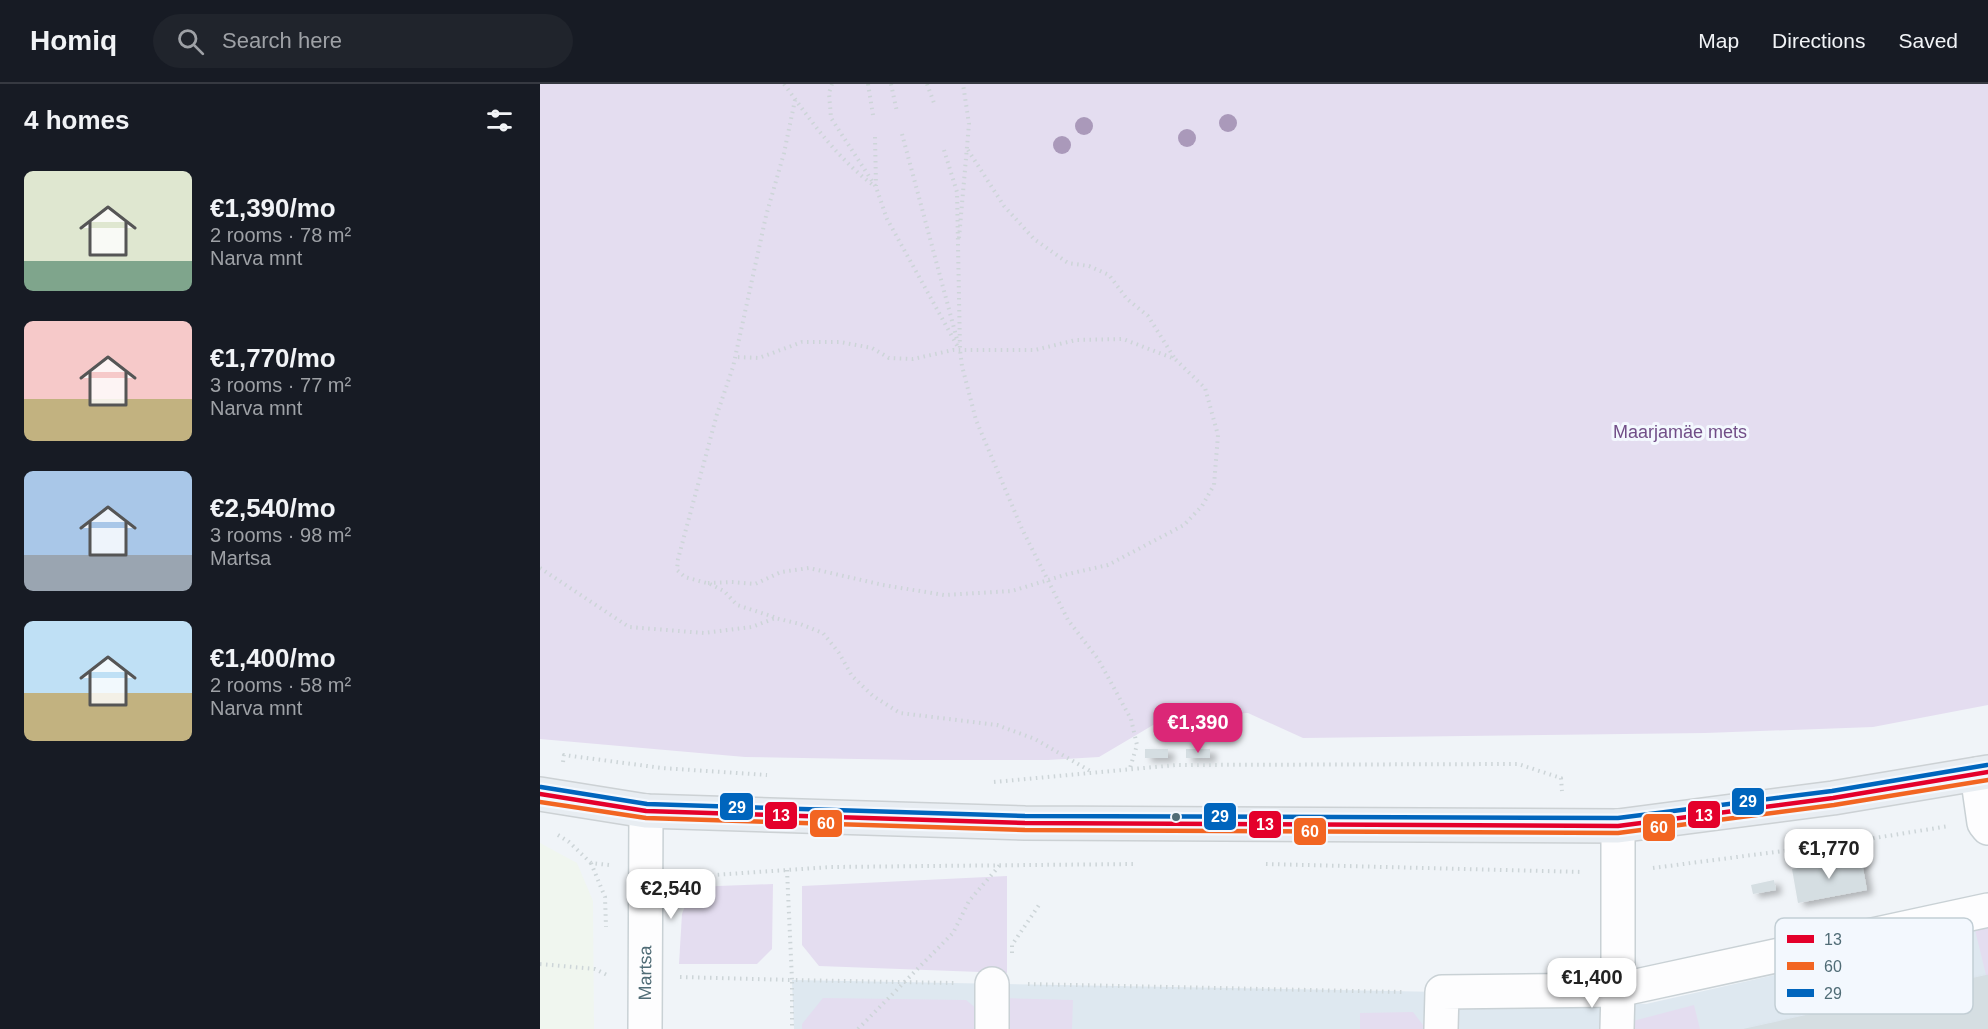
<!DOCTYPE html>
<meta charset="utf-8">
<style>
body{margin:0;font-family:Arial,sans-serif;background:#20242c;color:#f1f3f6;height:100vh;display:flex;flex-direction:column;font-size:22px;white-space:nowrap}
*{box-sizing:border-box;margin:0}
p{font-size:20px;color:#9ea1a6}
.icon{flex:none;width:33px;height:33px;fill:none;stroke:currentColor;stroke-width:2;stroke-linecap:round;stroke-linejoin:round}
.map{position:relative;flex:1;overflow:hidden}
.sheet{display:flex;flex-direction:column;background:#171b24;width:540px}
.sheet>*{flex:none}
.price{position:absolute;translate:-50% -51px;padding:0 14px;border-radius:12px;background:#fff;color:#222;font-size:20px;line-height:39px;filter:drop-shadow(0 2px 3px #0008)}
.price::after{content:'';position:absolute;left:50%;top:36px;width:18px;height:14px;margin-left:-9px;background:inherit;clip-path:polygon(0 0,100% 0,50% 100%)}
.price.active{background:#db2777;color:#fff}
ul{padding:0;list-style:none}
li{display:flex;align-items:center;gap:18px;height:150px;padding:0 24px}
li span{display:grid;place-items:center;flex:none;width:168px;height:120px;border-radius:9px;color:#555}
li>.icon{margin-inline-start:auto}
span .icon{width:72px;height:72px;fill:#fffc;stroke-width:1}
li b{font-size:26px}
h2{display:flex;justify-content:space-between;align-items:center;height:72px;padding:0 24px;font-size:26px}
header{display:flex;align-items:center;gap:36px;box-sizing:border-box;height:84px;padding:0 30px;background:#171b24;border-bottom:2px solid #363941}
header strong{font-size:28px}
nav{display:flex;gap:33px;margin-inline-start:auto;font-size:21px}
.search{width:420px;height:54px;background:#20242c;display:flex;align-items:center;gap:15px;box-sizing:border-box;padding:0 21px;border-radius:33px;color:#9ea1a6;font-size:22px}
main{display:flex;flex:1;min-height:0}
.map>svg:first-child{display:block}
.residential{fill:#dee8f0}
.education{fill:#f0f6ef}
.green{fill:#e4ddf0}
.building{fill:#d5dee2;filter:url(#shadow)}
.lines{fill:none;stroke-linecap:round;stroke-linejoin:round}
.minor-casing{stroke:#c9d1d5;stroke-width:36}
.major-casing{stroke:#ccd1d4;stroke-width:36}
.path{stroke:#cdd5d8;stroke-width:4;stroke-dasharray:1.5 4.5;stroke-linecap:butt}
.minor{stroke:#fdfdfe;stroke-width:33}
.major{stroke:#e8edf2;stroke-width:33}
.bus-1-casing{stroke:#f3f8fe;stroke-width:9}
.bus-2-casing{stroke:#f3f8fe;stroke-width:9}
.bus-3-casing{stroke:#f3f8fe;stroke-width:9}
.bus-1{stroke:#e4002b;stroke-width:4.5}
.bus-2{stroke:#f26522;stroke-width:4.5}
.bus-3{stroke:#0065bd;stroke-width:4.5}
.tree{fill:#aa99ba}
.bus-dot{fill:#506c76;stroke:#f3f8fe;stroke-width:2}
.labels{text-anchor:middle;stroke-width:6;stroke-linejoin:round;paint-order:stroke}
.park-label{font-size:18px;fill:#714e87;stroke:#f3f8fe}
.street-label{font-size:18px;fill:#506c76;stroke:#f3f8fe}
.key{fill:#f3f8fe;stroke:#c2ced5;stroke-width:1.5}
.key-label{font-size:16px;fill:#506c76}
.line-badge{stroke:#f3f8fe;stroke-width:2}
.badge-label{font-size:16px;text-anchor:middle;font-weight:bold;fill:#fff}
</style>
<header>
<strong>Homiq</strong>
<div class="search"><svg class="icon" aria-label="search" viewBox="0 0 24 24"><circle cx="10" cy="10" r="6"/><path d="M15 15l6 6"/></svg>Search here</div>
<nav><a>Map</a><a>Directions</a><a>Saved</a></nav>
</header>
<main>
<section class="sheet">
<h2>4 homes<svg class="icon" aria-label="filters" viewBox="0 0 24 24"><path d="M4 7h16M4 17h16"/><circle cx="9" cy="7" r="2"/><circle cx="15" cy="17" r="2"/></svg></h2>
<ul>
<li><span style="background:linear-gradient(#dfe7d0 75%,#7fa58c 0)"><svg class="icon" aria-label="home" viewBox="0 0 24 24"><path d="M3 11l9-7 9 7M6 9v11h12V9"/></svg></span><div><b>€1,390/mo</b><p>2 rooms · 78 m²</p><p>Narva mnt</p></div></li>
<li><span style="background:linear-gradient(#f6c9c9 65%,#c2b280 0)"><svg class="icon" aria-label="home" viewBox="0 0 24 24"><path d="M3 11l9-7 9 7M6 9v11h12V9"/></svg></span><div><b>€1,770/mo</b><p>3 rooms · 77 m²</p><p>Narva mnt</p></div></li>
<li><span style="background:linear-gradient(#a9c7e8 70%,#9aa5b1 0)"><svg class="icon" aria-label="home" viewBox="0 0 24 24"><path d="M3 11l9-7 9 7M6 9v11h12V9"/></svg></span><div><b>€2,540/mo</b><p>3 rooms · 98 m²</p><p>Martsa</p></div></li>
<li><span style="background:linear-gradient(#bfe0f5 60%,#c2b280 0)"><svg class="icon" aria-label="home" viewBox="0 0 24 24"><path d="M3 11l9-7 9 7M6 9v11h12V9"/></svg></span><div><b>€1,400/mo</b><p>2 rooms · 58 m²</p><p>Narva mnt</p></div></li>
</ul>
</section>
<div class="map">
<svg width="1448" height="945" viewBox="0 0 1448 945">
<defs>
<filter id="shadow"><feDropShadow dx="6" dy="4" stdDeviation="3" flood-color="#0004"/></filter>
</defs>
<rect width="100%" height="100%" fill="#f0f4f8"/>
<polygon class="residential" points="1448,843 1448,945 254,945 252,896 902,908 1106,920"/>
<polygon class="education" points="0,759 37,779 53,817 54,945 0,945"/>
<g class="green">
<polygon points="0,0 1448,0 1448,621 1333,643 1165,649 763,654 708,629 625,634 559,673 508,676 373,676 205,673 0,655"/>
<polygon points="467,792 467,889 279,882 262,861 262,802"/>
<polygon points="233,800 232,865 217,880 139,880 142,830 152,803"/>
<polygon points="1448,842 1448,891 1446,891 1435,846"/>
<polygon points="283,914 426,916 443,930 443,945 262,945 262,940"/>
<polygon points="460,914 533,916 532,945 460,945"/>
<polygon points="1154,921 1160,945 1092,945 1093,937"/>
<polygon points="873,928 886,945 820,945 820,929"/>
</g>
<g class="building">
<rect x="605" y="665" width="23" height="9"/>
<rect x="646" y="665" width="24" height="9"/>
<polygon points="1321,773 1327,806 1258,819 1252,785"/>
<polygon points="1234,796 1236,806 1213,810 1211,801"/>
<polygon points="1446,891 1448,891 1448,945 1203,945"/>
</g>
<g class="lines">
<g class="minor-casing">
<g id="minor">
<polyline points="1437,690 1444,739 1448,744"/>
<polyline points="1078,742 1078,906 1448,826"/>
<polyline points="452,900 452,945"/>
<path id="s1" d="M105,945L106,727"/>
<polyline points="901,945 902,908 1078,906 1077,945"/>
</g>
</g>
<g class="major-casing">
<polyline id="major" points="0,710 106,727 485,739 1078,742 1293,714 1448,688"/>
</g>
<g class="path">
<path d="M244,0C272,38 295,72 333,101"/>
<polyline points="292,0 289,9 291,34 336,103 347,135 419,265"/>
<polyline points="328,0 333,31"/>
<polyline points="351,0 357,28"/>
<polyline points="387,0 394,19"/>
<polyline points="362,50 418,259"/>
<polyline points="335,53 336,102"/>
<polyline points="404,66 417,108 420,266 422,282 436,336 482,445 528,536 558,575 591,635 597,661 590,684"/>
<polyline points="428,66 464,122 494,155 528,179 549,182 569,191 587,215 608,232 635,275"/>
<polyline points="419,154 429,40 423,0"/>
<polyline points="0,484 89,543 164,549 212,543 235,534 260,540 283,549 299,569 312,592 333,612 360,629 457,641 495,655 550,687"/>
<polyline points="168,499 192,498 215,500 241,488 269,484 343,501 404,511 472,507 528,490 568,481 644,441 662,422 674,401 678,351 665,304 635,275 583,255 536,256 495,266 413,266 373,275 349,274 332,264 300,258 262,258 219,274 195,273"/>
<polyline points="234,533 197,521 184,507 170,500 145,493 137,486 138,475 177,330 193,283 226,132 244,69 255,16"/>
<polyline points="23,678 24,671 122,684 227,691"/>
<polyline points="454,698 636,681 978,680 1021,694 1022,707"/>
<polyline points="18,751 29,758 51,779 69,781"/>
<polyline points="51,779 65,813 66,843"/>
<polyline points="726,780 1043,788"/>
<polyline points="1113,784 1304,759 1409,742"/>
<polyline points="247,786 252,896 414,899"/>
<polyline points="142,789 159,792 291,783 596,780"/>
<polyline points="472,869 472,861 499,821"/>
<polyline points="0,880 55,885 67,891"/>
<polyline points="140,893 252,896 252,945"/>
<polyline points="488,900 864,908"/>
<polyline points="318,945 413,849 429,817 460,781"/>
</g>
<use href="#minor" class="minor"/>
<use href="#major" class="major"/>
<g class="bus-1-casing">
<polyline id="bus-1" points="0,710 106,727 485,739 1078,742 1293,714 1448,688"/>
</g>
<g class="bus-2-casing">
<polyline id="bus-2" points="0,718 106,734 485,746 1078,749 1294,721 1448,696"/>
</g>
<g class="bus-3-casing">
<polyline id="bus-3" points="1,703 107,720 485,732 1078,734 1292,707 1447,681"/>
</g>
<use href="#bus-1" class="bus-1"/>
<use href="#bus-2" class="bus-2"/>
<use href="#bus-3" class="bus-3"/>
</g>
<g class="tree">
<circle cx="688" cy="39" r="9"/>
<circle cx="544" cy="42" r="9"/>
<circle cx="647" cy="54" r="9"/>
<circle cx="522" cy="61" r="9"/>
</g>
<circle class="bus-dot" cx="636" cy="733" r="5"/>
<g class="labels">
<g class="park-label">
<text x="1140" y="354">Maarjamäe mets</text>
</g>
<g class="street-label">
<text dy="6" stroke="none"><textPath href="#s1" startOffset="56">Martsa</textPath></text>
</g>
</g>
<rect x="1235" y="834" width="198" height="96" rx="9" class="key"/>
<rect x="1247" y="851" width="27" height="8" fill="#e4002b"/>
<rect x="1247" y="878" width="27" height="8" fill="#f26522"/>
<rect x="1247" y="905" width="27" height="8" fill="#0065bd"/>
<g class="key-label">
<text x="1284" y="861">13</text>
<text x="1284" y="888">60</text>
<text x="1284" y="915">29</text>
</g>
<g class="line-badge">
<rect x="1191" y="703" width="34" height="29" rx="6" fill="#0065bd"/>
<rect x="179" y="708" width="35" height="29" rx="6" fill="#0065bd"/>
<rect x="1147" y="716" width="34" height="29" rx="6" fill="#e4002b"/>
<rect x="224" y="717" width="34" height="29" rx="6" fill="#e4002b"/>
<rect x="663" y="718" width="34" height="29" rx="6" fill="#0065bd"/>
<rect x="269" y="725" width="34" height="29" rx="6" fill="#f26522"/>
<rect x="708" y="726" width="34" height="29" rx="6" fill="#e4002b"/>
<rect x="1102" y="729" width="34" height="29" rx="6" fill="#f26522"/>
<rect x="753" y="733" width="34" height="29" rx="6" fill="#f26522"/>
</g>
<g class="badge-label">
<text x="1208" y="723">29</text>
<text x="197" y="729">29</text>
<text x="1164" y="737">13</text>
<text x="241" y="737">13</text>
<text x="680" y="738">29</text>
<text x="286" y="745">60</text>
<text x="725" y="746">13</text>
<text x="1119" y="749">60</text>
<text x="770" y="753">60</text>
</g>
</svg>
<b class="price active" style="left:658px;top:670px">€1,390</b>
<b class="price" style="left:1289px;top:796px">€1,770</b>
<b class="price" style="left:131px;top:836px">€2,540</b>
<b class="price" style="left:1052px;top:925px">€1,400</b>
</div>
</main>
